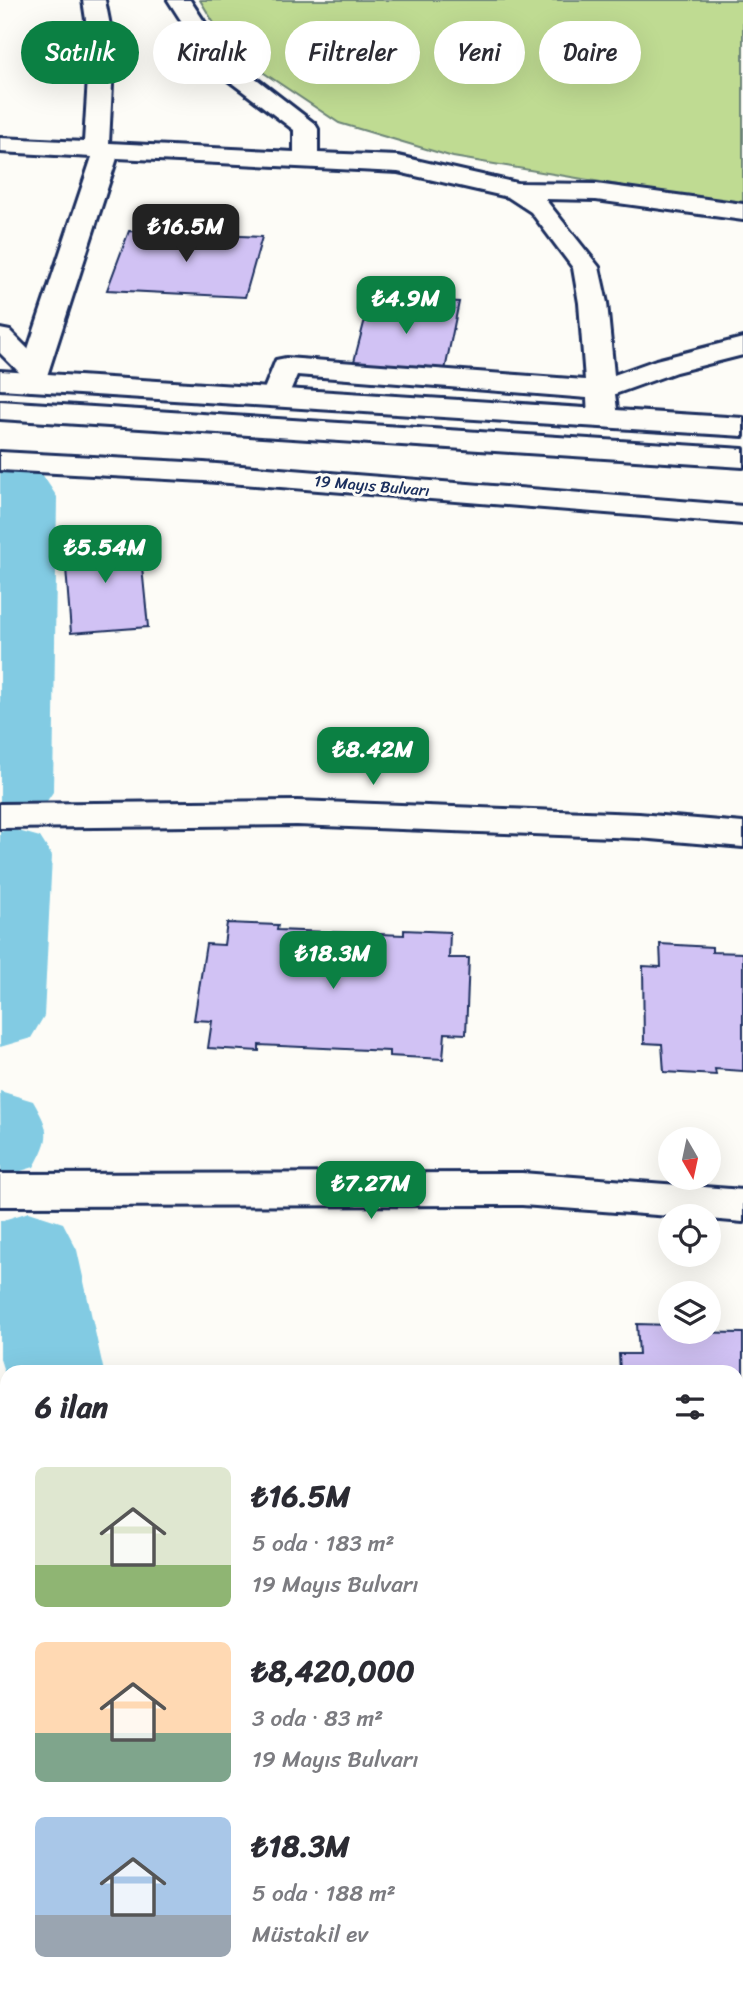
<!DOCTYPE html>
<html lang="tr">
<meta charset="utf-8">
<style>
body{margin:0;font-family:Sriracha,sans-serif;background:#f7f7f7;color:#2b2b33;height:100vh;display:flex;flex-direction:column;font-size:26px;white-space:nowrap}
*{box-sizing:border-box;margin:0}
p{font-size:23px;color:#7c7c81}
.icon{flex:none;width:38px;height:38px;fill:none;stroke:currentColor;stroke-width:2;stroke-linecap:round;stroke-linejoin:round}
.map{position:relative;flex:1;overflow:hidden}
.sheet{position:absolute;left:0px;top:1365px;width:744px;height:625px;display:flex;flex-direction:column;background:#fff;border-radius:21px 21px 0 0;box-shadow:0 7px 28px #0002}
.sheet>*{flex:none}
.hud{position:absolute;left:21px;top:21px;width:702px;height:63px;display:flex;gap:14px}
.needle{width:46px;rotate:171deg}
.fabs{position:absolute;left:658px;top:1127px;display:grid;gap:14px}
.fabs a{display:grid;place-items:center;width:63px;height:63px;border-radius:50%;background:#fff;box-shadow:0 7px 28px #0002;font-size:35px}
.price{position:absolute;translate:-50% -60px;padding:0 16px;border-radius:14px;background:#0b8043;color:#fff;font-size:23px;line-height:46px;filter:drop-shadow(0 2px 4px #0008)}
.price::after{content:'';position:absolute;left:50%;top:42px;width:21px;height:16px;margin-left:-10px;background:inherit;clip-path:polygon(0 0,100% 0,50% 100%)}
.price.current{background:#222;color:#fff}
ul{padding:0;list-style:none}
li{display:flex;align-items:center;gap:21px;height:175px;padding:0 35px}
li span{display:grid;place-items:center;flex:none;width:196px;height:140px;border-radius:10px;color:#555}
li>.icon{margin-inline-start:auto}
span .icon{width:84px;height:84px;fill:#fffc;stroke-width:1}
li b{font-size:30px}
h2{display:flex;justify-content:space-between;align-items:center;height:84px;padding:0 35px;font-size:30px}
.chip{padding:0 24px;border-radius:32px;background:#fff;box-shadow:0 7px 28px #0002;font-size:24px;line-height:63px}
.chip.current{background:#0b8043;color:#fff}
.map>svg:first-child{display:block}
.green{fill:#bfdb92;stroke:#6d8578;stroke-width:2}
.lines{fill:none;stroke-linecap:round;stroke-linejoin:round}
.river{fill:#82cbe3;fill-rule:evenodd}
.building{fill:#d1c2f4;stroke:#1b2f5e;stroke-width:2}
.minor-casing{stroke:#1b2f5e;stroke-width:6}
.highway-casing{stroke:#1b2f5e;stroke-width:6}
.minor{fill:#fdfcf7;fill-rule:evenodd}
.highway{fill:#fdfcf7;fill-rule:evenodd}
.labels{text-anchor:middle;stroke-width:6;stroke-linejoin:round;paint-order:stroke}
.far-street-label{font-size:16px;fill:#1b2f5e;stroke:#fdfcf7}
</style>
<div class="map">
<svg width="743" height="1989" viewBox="0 0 743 1989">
<rect width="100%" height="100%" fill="#fdfcf7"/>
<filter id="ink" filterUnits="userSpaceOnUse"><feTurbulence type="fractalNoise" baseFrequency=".0143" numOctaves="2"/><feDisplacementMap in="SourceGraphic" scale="14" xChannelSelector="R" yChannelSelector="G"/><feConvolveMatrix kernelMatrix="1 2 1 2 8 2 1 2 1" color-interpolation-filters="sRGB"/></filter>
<g filter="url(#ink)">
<g class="green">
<polygon points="200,0 743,0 743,206 453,157 339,123 264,73 221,35"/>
<polygon points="7,1596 7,1983 737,1983 737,1604 743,1604 743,1989 0,1989 0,1597"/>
</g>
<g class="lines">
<g class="river">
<polygon points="18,468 42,474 57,497 53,792 41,810 13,818 0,814 0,473"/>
<polygon points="11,829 40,837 52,856 44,1016 31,1038 0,1047 0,832"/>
<path d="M0,1091L33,1101C50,1131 51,1136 34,1167L1,1177Z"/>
<polygon points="29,1212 63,1223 77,1250 104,1372 7,1372 7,1381 0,1359 0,1221"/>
<rect x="67" y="1983" width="124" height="6"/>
</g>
</g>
<g class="building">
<polygon points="129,231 262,237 245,297 107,290"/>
<polygon points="371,296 459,302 444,375 352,369"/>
<polygon points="139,537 148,627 71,633 64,542"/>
<polygon points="227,923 278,925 277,930 404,935 404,930 450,932 449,958 469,958 466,1034 445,1033 443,1059 389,1056 389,1051 259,1045 259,1051 208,1048 212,1021 194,1020 206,944 224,945"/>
<polygon points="660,944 712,947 712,952 743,953 743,1071 715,1069 716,1075 664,1072 662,1044 644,1043 643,966 661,967"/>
<polygon points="637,1324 670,1325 670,1332 743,1333 743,1493 737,1493 737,1372 620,1372 619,1354 639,1354"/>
</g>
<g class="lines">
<g class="minor-casing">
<g id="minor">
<polygon points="83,0 105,0 114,46 109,143 294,152 294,130 228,80 191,36 168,0 190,0 207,26 245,70 315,124 318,129 318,153 398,156 517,183 596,184 743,204 743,220 596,200 545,199 599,267 607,303 614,375 656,360 743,338 743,355 676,372 615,394 618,417 613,423 603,426 593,423 588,417 587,398 297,375 285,403 275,406 265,403 261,397 276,360 286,358 585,380 579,303 573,268 531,212 508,197 398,172 117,158 45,382 41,388 31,391 21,388 17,382 20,373 0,353 0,329 10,331 28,349 92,157 0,152 0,138 84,142 90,46"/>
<polygon points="297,801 639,814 743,823 743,847 639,838 297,825 0,828 0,804"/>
<polygon points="522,1173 743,1190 743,1222 709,1219 709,1216 670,1216 522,1205 0,1206 0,1174"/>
<rect x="0" y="1541" width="7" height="42"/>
<rect x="737" y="1552" width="6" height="42"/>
</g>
</g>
<g class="highway-casing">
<g id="highway">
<polygon points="0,371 743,418 743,436 0,389"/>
<polygon points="0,401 743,449 743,467 0,419"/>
<polygon points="0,452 204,463 743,506 743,524 204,481 0,470"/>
</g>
</g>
<use href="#minor" class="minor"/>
<use href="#highway" class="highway"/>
</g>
</g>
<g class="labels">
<g class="far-street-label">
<text transform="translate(372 485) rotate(5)" y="6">19 Mayıs Bulvarı</text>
</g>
</g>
</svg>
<div class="fabs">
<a><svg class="needle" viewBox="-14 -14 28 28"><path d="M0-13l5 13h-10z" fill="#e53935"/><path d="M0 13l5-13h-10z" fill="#7c7c81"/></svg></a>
<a><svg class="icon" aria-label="locate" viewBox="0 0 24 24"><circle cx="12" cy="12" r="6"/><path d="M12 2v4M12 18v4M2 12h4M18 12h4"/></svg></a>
<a><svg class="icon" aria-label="layers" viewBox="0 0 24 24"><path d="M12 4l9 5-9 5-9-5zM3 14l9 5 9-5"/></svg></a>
</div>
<b class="price current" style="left:186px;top:264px">₺16.5M</b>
<b class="price" style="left:406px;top:336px">₺4.9M</b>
<b class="price" style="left:105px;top:585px">₺5.54M</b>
<b class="price" style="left:373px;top:787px">₺8.42M</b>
<b class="price" style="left:333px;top:991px">₺18.3M</b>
<b class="price" style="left:371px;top:1221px">₺7.27M</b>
<div class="hud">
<a class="chip current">Satılık</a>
<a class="chip">Kiralık</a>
<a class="chip">Filtreler</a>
<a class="chip">Yeni</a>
<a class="chip">Daire</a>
</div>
<section class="sheet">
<h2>6 ilan<svg class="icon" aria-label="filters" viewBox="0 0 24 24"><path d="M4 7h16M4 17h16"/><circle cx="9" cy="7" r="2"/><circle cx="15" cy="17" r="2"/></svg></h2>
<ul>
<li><span style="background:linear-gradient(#dfe7d0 70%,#8fb573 0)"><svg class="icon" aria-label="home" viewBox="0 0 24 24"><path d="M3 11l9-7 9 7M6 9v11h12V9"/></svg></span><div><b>₺16.5M</b><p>5 oda · 183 m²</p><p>19 Mayıs Bulvarı</p></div></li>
<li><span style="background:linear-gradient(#ffd9b3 65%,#7fa58c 0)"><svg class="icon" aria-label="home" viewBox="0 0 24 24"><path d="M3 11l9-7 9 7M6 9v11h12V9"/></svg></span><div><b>₺8,420,000</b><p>3 oda · 83 m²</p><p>19 Mayıs Bulvarı</p></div></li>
<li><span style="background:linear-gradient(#a9c7e8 70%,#9aa5b1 0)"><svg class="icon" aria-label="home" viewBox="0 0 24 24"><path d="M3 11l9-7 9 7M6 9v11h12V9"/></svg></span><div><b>₺18.3M</b><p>5 oda · 188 m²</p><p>Müstakil ev</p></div></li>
</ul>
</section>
</div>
